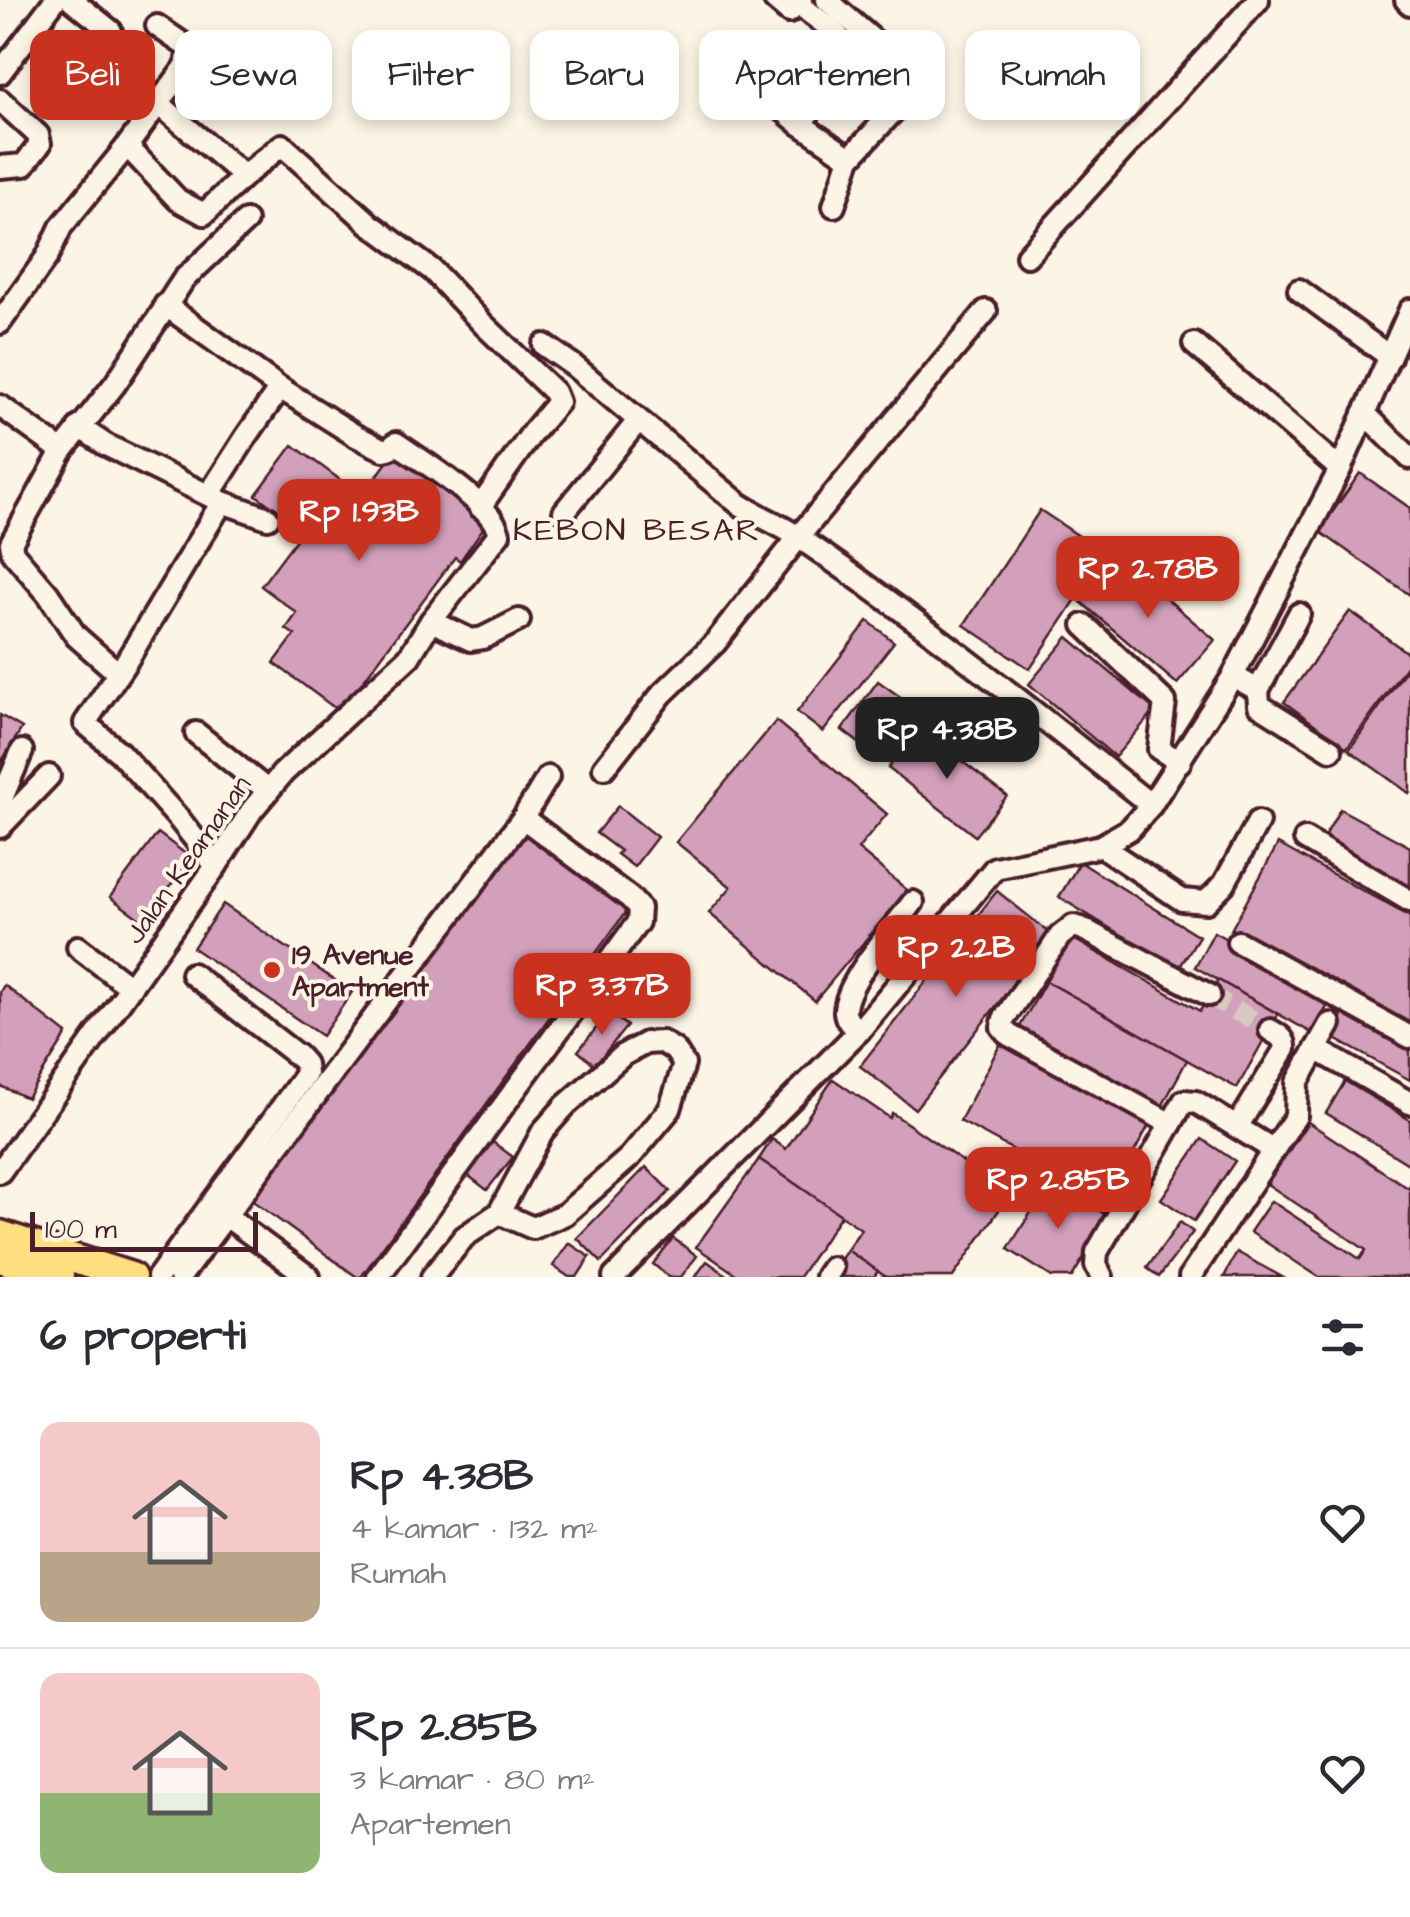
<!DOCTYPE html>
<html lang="id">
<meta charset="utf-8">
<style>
body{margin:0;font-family:"Architects Daughter",sans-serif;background:#f2f2f3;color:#2b2b33;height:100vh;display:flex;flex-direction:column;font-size:38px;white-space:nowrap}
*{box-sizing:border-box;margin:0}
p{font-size:32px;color:#7c7c81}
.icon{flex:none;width:55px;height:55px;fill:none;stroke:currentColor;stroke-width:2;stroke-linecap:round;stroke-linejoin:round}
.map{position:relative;height:1277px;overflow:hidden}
.side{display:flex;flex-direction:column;background:#fff;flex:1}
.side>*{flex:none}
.hud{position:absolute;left:30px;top:30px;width:1350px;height:90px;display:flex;gap:20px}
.scale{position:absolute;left:30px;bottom:25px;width:228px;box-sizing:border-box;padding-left:10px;border:5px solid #4a1f2b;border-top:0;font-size:28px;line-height:35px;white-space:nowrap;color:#4a1f2b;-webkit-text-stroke:8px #fcf5e5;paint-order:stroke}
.price{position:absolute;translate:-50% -85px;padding:0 22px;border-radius:20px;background:#c8321e;color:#fff;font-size:32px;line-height:65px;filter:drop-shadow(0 2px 5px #0008)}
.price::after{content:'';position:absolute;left:50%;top:60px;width:30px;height:22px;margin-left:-15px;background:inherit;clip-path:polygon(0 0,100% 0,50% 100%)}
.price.active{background:#222;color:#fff}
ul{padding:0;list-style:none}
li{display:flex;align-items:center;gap:30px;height:250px;padding:0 40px}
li+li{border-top:2px solid #e1e1e2}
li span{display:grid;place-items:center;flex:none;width:280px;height:200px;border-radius:20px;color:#555}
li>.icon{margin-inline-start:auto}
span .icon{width:120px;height:120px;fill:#fffc;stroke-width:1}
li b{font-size:42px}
h2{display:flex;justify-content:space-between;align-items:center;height:120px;padding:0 40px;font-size:42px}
.pill{padding:0 35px;border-radius:20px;background:#fff;box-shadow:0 5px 15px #0003;font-size:35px;line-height:90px}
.pill.active{background:#c8321e;color:#fff}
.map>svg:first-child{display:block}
.building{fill:#d3a0bb;stroke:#4a1f2b;stroke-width:2.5}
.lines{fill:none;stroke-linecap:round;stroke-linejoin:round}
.minor-tunnel{stroke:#d8cac0;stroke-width:20;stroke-dasharray:20 10;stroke-linecap:butt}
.minor-casing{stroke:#4a1f2b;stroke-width:28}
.highway-casing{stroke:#4a1f2b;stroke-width:35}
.minor{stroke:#fcf5e5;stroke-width:20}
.highway{stroke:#fddf80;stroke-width:28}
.poi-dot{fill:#c8321e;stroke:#fcf5e5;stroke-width:4}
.labels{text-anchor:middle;stroke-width:8;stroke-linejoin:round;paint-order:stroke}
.street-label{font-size:28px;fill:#4a1f2b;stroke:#fcf5e5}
.poi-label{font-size:28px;font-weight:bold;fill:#4a1f2b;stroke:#fcf5e5;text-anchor:start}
.quarter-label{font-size:32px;letter-spacing:2.5px;fill:#4a1f2b;stroke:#fcf5e5}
</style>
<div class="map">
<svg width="1410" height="1277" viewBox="0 0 1410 1277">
<rect width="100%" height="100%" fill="#fcf5e5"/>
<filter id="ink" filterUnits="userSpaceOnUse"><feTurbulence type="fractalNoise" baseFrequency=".01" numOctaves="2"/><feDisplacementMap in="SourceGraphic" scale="20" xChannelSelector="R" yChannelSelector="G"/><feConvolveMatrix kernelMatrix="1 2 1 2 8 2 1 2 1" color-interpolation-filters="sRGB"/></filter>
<g filter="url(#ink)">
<g class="building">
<polygon points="293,445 362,496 397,449 489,520 460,561 455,557 340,712 274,663 295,635 286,629 297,613 261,586 303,530 256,495"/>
<polygon points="1360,473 1410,508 1410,595 1319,531"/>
<polygon points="1040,510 1106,554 1030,669 964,625"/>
<polygon points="1119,558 1215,640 1177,684 1081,602"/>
<polygon points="1350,611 1410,655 1410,661 1347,748 1284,702"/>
<polygon points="868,621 894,642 823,732 797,712"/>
<polygon points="1068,637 1155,710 1115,757 1029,684"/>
<polygon points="1410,664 1410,792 1409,793 1349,750"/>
<polygon points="878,681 913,706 876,756 842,730"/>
<polygon points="0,715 22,728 0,764"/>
<polygon points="776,721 887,814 858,849 907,890 815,1001 709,913 731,887 676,842"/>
<polygon points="919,728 1007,796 975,836 888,768"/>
<polygon points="618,806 657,837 634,867 617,854 620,851 596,833"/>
<polygon points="1340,809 1410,847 1410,895 1320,845"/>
<polygon points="522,831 628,909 361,1277 357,1277 253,1201"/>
<polygon points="158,833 191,858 144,922 110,897"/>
<polygon points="1278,844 1410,917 1410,1029 1231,930"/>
<polygon points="1080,862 1199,936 1178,970 1059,897"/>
<polygon points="997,891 1052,935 915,1109 860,1066"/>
<polygon points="223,904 352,992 322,1036 193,948"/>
<polygon points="1214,932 1332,998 1312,1033 1195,967"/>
<polygon points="1070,937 1200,1011 1218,980 1278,1014 1237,1088 1046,981"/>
<polygon points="1046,981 1187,1060 1160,1110 1018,1030"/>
<polygon points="4,985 67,1034 27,1098 0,1086 0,992"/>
<polygon points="1344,1011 1410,1047 1410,1080 1330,1036"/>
<polygon points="609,1012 627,1026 595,1065 578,1051"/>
<polygon points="1002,1041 1151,1121 1108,1201 960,1121"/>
<polygon points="833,1079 890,1118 892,1113 1010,1194 953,1277 886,1277 847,1250 861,1229 759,1159 772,1139 786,1149"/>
<polygon points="1345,1081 1410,1120 1410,1165 1326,1113"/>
<polygon points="1308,1122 1408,1188 1410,1185 1410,1277 1319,1277 1250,1232 1271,1201 1360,1259 1366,1250 1267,1184"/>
<polygon points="1202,1139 1235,1161 1194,1221 1161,1199"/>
<polygon points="490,1140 513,1157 487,1190 465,1173"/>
<polygon points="759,1159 841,1215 799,1277 740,1277 696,1247"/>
<polygon points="646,1167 670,1191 601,1262 577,1238"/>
<polygon points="1051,1180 1109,1217 1072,1277 1052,1277 1008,1249"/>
<polygon points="1180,1222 1193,1232 1159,1277 1147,1268"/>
<polygon points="673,1238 697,1256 681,1277 669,1277 653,1264"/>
<polygon points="569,1243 590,1257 577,1277 569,1277 553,1266"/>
<polygon points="847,1250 878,1271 874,1277 829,1277"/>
<polygon points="1237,1252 1282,1277 1224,1277"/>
<polygon points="707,1261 729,1277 695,1277"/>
</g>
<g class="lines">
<polyline class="minor-tunnel" points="1209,995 1270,1030"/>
<g class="minor-casing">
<g id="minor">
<polyline points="72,0 111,31"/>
<polyline points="775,0 789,12 801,0"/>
<polyline points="827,0 902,65 909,88 903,101 850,158 834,206"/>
<polyline points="1406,0 1410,4"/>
<path d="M737,72L800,124L849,62C851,37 816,19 798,4"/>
<polyline points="0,73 55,0"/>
<polyline points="0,100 38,135 40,144 24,165 0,167"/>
<polyline points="159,104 244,176 282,145 370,224 432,270 484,325 554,392 558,402 532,433 480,507"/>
<polyline points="800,124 850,158"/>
<polyline points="127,146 178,200 204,214 244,176"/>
<polyline points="1027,256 1258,0"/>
<polyline points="1299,290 1390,357"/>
<polyline points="0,323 47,257 61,227 127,146 186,66 189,48 157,26"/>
<polyline points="1194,344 1340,469"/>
<path d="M544,345L574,366L738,503C759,517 784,526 804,541C924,623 1037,714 1151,805"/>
<polyline points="0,406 62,451"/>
<polyline points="1364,413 1410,458"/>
<polyline points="79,427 106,445 222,502"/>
<polyline points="209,495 246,437 280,388"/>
<polyline points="564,512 638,421"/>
<polyline points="431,621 471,640 483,638 519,620"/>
<polyline points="1084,625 1165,702 1159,749 1180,762"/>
<polyline points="118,673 76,636 48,594 13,553 11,543 62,451 115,384 184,279 246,221"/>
<polyline points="1233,676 1258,690 1299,614"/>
<polyline points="1258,690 1259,705 1331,750"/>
<polyline points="196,733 267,790"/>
<polyline points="604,768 662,694 715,643 809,524 986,311"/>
<polyline points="0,803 22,751"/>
<polyline points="0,827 49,776"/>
<polyline points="1305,839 1410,901"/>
<polyline points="1101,846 1182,900 1206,902 1224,884 1258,822"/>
<polyline points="216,866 179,819 120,753 85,723 126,662 222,502 268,518"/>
<polyline points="1238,942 1410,1037"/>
<polyline points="78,947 130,987"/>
<path d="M859,1031C852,1026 846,1021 845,1012C844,983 895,927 913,902"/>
<polyline points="1316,1049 1330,1024"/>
<polyline points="1171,1124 1009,1035 1002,1027 1004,1019 1060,936 1073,926 1081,928 1209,995"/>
<path d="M1237,1127L1285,1049C1286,1038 1278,1035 1270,1030"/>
<path d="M0,1172L216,866L252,810L283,773L409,657L431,621L499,534C493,504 422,461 396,443L389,449L384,450L356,436L280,388L165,305"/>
<polyline points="218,1210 309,1277"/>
<polyline points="158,1277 306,1074 305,1064 298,1056 192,974"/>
<polyline points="180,1277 523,818 548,777"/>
<polyline points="378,1277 638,922 639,908 630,898 523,818"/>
<polyline points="432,1277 464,1237 499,1213 543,1131 565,1106 623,1055 646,1043 662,1042 675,1050 684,1064 670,1109 630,1157 565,1214 533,1228 499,1213"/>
<polyline points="614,1277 859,1031 995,868 1101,846 1130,829 1151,805 1233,676 1340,469 1410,310"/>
<polyline points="826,1277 832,1268"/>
<polyline points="1102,1277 1096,1265 1097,1252 1184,1101 1196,1102 1274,1150"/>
<polyline points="1190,1277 1296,1116 1297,1083 1316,1049 1410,1103"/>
</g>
</g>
<g class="highway-casing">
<g id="highway">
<polyline points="0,1235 131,1277"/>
<polyline points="0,1258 59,1277"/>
</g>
</g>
<use href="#minor" class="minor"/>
<use href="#highway" class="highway"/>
</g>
</g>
<circle class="poi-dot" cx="272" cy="970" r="10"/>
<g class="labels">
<g class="street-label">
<text transform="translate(187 859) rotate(-55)" y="10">Jalan Keamanan</text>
</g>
<g class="poi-label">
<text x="292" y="964">19 Avenue<tspan x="292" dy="32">Apartment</tspan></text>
</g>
<g class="quarter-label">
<text x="637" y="540">KEBON BESAR</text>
</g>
</g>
</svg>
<div class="scale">100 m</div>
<b class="price" style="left:359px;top:564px">Rp 1.93B</b>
<b class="price" style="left:1148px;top:621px">Rp 2.78B</b>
<b class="price active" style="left:947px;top:782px">Rp 4.38B</b>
<b class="price" style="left:956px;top:1000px">Rp 2.2B</b>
<b class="price" style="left:602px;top:1038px">Rp 3.37B</b>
<b class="price" style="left:1058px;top:1232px">Rp 2.85B</b>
<div class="hud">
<a class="pill active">Beli</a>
<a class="pill">Sewa</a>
<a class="pill">Filter</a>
<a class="pill">Baru</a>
<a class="pill">Apartemen</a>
<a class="pill">Rumah</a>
</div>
</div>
<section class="side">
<h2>6 properti<svg class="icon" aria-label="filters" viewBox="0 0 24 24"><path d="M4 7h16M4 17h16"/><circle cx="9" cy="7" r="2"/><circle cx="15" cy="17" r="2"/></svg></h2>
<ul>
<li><span style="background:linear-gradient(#f6c9c9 65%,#b9a48a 0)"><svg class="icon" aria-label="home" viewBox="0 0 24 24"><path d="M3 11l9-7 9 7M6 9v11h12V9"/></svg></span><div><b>Rp 4.38B</b><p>4 kamar · 132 m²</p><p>Rumah</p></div><svg class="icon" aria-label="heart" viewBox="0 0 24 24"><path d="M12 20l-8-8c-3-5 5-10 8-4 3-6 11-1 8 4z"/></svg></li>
<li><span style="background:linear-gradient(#f6c9c9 60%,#8fb573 0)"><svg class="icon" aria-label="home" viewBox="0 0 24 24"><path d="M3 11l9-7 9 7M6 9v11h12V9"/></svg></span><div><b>Rp 2.85B</b><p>3 kamar · 80 m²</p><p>Apartemen</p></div><svg class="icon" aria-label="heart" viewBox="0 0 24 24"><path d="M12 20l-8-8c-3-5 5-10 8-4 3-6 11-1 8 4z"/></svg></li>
</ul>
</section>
